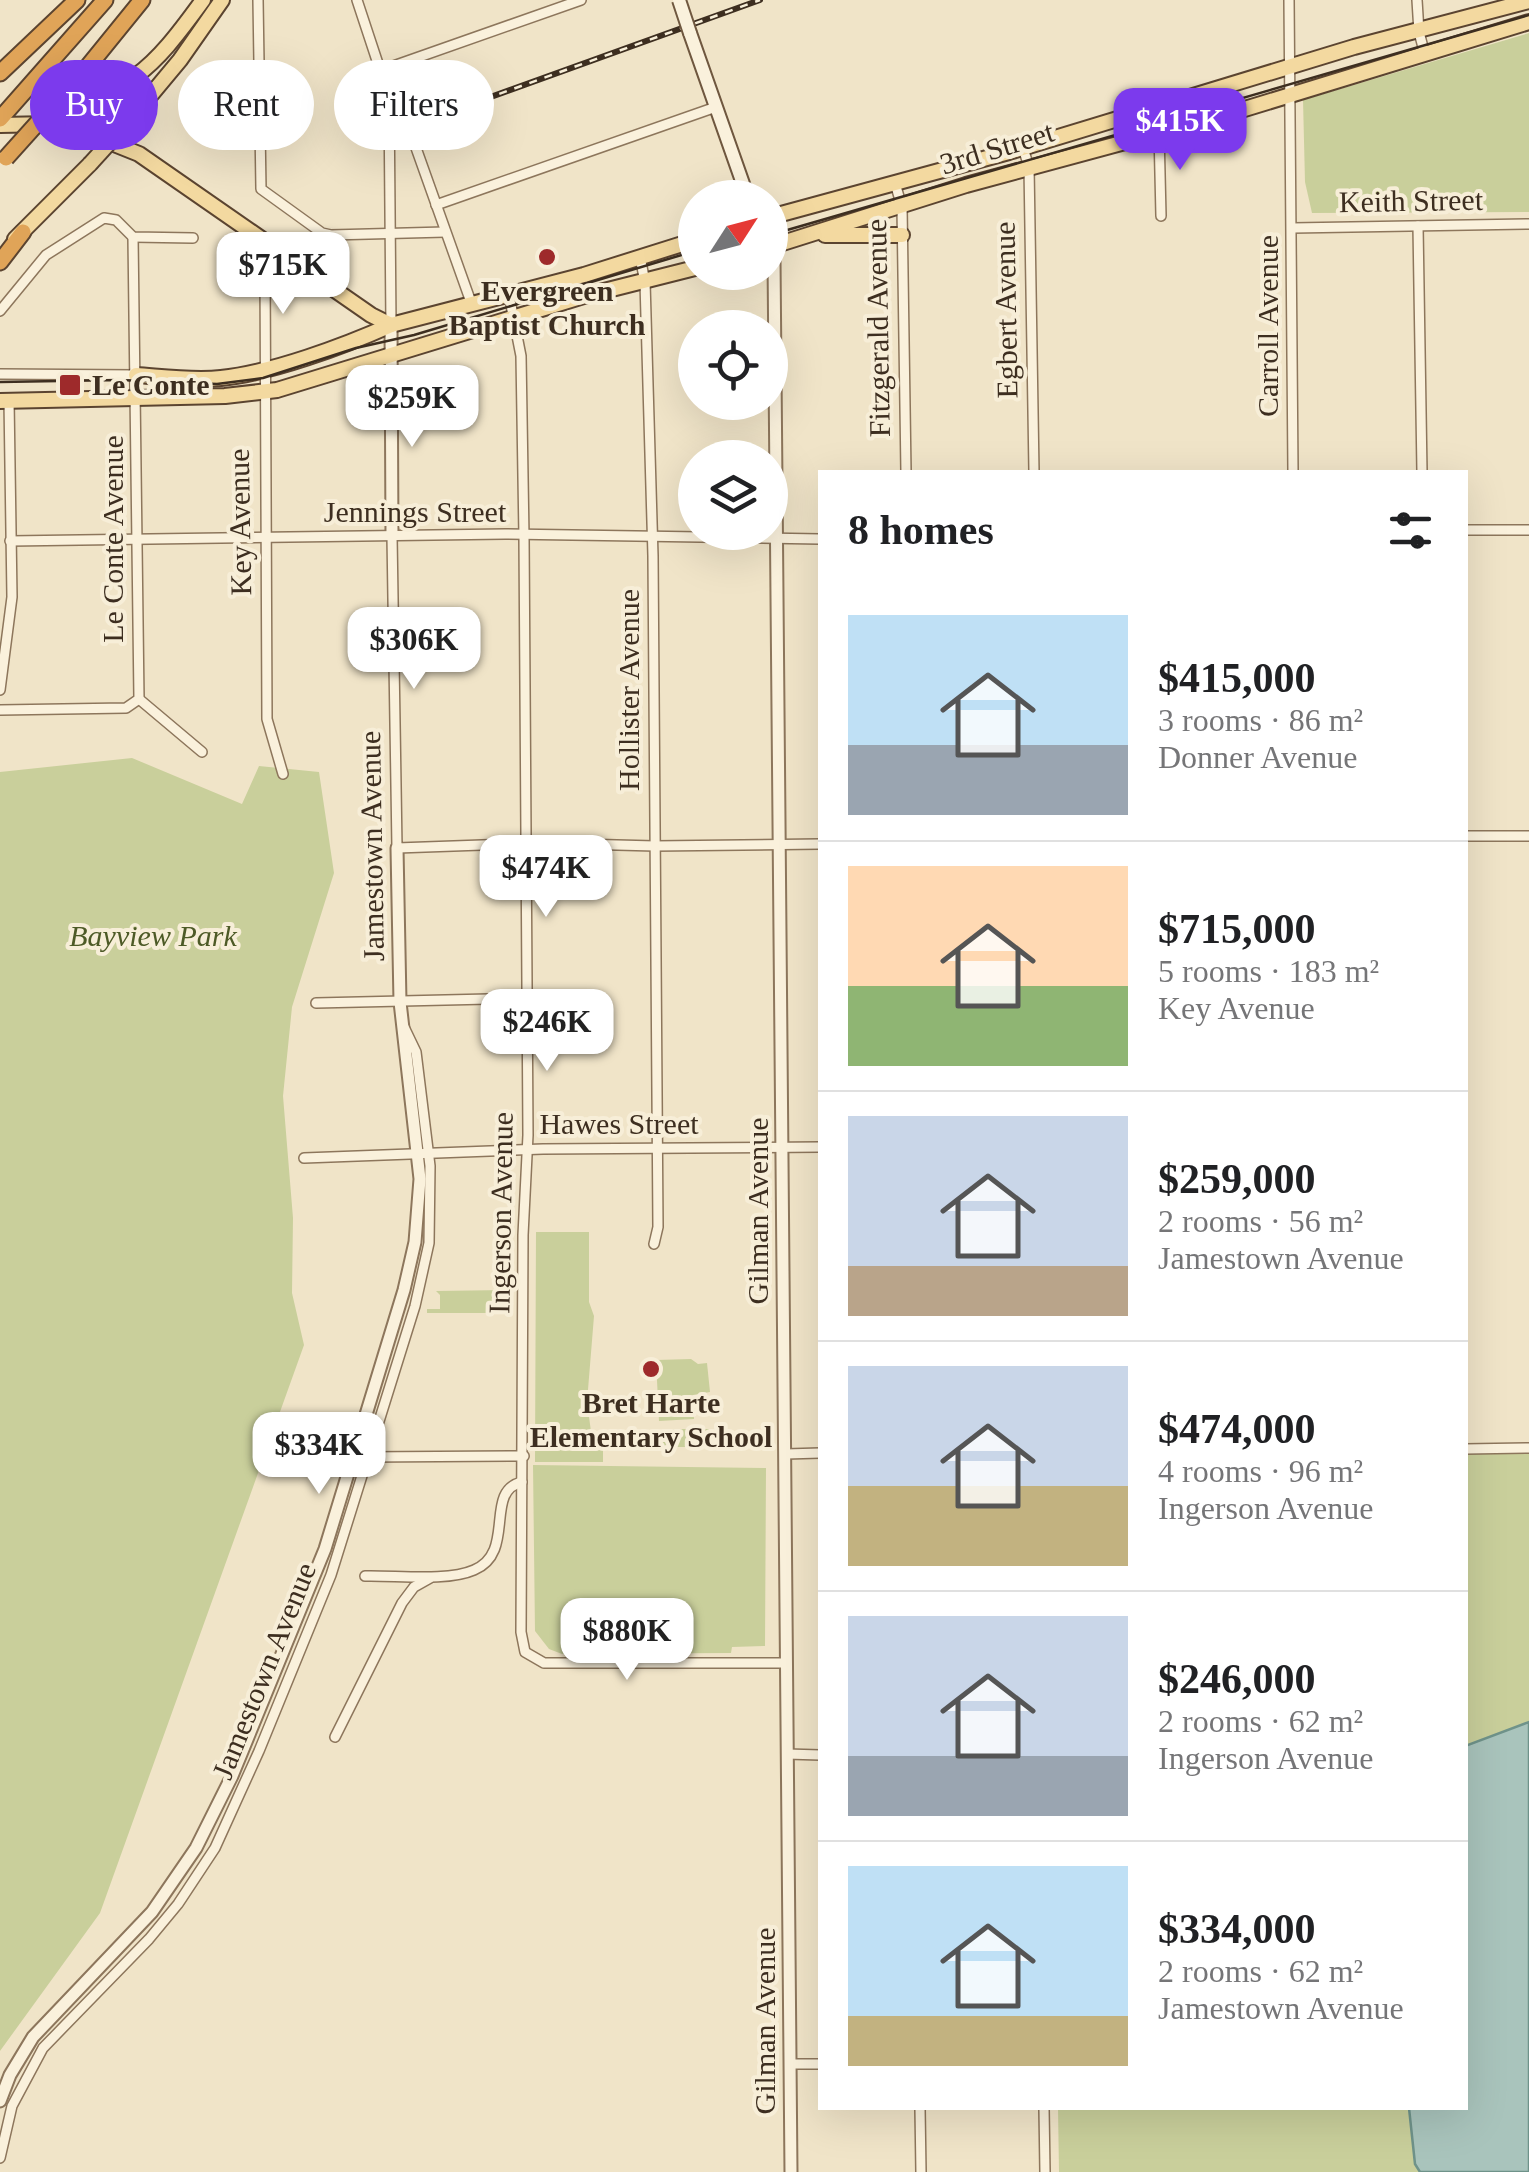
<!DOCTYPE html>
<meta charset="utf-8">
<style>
body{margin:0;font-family:"Times New Roman",serif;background:#f6f6f6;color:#202124;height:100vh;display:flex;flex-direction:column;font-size:38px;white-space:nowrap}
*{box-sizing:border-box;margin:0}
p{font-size:32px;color:#757577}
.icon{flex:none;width:55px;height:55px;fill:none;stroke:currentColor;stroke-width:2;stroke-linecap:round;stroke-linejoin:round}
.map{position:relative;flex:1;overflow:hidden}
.drawer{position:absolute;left:818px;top:470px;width:650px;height:1640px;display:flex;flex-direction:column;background:#fff;border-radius:0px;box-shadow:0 10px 40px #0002}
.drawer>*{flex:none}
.hud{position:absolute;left:30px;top:60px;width:638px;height:90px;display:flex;gap:20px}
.needle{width:65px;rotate:54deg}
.controls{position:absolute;left:678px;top:180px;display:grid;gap:20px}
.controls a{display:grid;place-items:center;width:110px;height:110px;border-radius:50%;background:#fff;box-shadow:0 10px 40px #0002;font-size:50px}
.price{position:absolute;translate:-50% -85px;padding:0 22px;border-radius:20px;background:#fff;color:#222;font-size:32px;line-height:65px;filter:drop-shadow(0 2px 5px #0008)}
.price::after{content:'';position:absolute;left:50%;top:60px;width:30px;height:22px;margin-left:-15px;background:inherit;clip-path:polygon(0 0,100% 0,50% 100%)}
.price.active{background:#7c3aed;color:#fff}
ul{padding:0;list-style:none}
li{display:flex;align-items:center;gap:30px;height:250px;padding:0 30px}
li+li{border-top:2px solid #e0e0e0}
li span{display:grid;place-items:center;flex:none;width:280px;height:200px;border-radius:0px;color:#555}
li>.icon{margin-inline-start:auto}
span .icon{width:120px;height:120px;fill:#fffc;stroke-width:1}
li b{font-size:42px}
h2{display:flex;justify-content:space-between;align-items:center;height:120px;padding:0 30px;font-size:42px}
.chip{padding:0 35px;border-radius:45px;background:#fff;box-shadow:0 10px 40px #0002;font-size:35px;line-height:90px}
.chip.active{background:#7c3aed;color:#fff}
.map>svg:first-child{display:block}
.green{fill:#c9cf9b}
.water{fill:#a9c4bc;stroke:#6f938a;stroke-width:2.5}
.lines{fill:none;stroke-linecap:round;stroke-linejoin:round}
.minor-casing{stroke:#8d765c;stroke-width:12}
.tertiary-casing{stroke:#8d765c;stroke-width:15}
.secondary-casing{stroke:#6f573f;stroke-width:16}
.primary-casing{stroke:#5b4430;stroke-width:18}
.motorway-casing{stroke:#5b4430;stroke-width:19}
.minor{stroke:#faf1dc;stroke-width:9}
.tertiary{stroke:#faf1dc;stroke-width:11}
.secondary{stroke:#faf1dc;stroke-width:12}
.primary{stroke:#f3d9a0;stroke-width:14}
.motorway{stroke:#e0a458;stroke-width:15}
.tram{stroke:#3d2e20;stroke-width:2.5}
.rail-casing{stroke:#3d2e20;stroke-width:6}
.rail{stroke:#f7eed8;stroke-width:2.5;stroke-dasharray:8;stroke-linecap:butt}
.secondary-bridge-casing{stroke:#6f573f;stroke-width:16;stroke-linecap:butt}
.primary-bridge-casing{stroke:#5b4430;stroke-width:18;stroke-linecap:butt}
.motorway-bridge-casing{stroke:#5b4430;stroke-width:19;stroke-linecap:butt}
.secondary-bridge{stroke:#faf1dc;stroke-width:12}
.primary-bridge{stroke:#f3d9a0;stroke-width:14}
.motorway-bridge{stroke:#e0a458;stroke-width:15}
.poi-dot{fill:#9e2a2b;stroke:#f7eed8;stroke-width:4}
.labels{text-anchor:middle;stroke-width:8;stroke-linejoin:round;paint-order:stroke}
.street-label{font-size:30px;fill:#3d2e20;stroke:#f7eed8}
.poi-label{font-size:30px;font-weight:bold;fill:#3d2e20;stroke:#f7eed8}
.park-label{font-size:30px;font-style:italic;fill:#4d5a26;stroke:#f7eed8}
</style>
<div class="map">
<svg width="1529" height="2172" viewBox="0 0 1529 2172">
<rect width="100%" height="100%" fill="#f0e4c8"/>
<g class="green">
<polygon points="1529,33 1529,212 1312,213 1305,182 1303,100"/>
<polygon points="132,758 242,804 259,766 319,772 334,873 292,1007 283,1096 293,1218 292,1293 304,1345 100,1913 0,2051 0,772"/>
<polygon points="536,1232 589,1232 589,1302 594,1316 587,1402 592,1439 603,1448 603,1462 535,1462"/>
<polygon points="506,1290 492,1294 492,1310 505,1313 427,1313 427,1309 440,1309 440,1295 436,1291"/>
<polygon points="691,1359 698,1364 707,1363 710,1392 693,1395 694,1419 659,1421 656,1360"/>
<rect x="663" y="1429" width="46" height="18"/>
<polygon points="1529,1453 1529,1722 1465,1746 1465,1454"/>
<polygon points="533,1465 766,1468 765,1646 732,1647 731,1653 562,1654 549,1649 535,1631"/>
<polygon points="1058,2108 1409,2108 1415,2164 1420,2172 1059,2172"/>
</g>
<polygon class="water" points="1529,1722 1529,2172 1420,2172 1415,2164 1409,2108 1465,2108 1465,1746"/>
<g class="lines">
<g class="minor-casing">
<g id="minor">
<polyline points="258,0 261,189 322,233 331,235 445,232"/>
<polyline points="357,0 389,97 391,325"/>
<polyline points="1289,0 1293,472"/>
<polyline points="1417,0 1419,32 1425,55"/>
<polyline points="382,70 581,0"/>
<polyline points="390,99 410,131 472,305"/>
<polyline points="1151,107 1159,132 1161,216"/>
<polyline points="1023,148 1029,167 1034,472"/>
<polyline points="895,183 902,207 906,472"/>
<polyline points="436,205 716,107"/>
<polyline points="1418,226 1422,472"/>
<polyline points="1293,228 1529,224"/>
<polyline points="640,257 645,282 653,556 658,1227 654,1244"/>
<polyline points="265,266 267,719 283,774"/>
<polyline points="509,295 521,356 524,537 528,1135 523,1235 521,1632 525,1652 544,1663 786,1663"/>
<polyline points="0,311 46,255 104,218 116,220 133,237 193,238"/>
<polyline points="0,374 136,375"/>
<polyline points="1465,530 1529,530"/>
<polyline points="392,536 397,848 541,843 655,846 820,844"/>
<polyline points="10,541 505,534 820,539"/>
<polyline points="0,690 12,597 9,400"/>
<polyline points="139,699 202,752"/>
<polyline points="0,710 126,708 139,699 133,237"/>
<polyline points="1465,836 1529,836"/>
<polyline points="316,1003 527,998"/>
<polyline points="304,1158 543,1149 820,1147"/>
<polyline points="1465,1449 1529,1448"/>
<polyline points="786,1454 820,1453"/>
<polyline points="366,1457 524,1456"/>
<path d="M365,1576C395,1575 447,1582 474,1570C517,1552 483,1491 522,1482"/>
<polyline points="335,1737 402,1603 414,1587 430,1578"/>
<polyline points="787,1754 820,1755"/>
<polyline points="791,2064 820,2064"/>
<polyline points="920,2108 921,2172"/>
<polyline points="1044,2108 1045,2172"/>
<polyline points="0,2158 12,2106 43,2048 149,1939 178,1904 215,1848 259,1751 331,1575 415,1306 429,1243 430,1166 416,1052 404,1027"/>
</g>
</g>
<g class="tertiary-casing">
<g id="tertiary">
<polyline points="770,250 774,259 791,2172"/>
<polyline points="391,325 392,536"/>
<polyline points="0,2101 10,2075 33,2037 152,1912 196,1848 232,1776 325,1549 404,1290 415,1242 420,1179 400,1002 397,848"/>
</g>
</g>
<g class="secondary-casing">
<polyline id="secondary" points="690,33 748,198"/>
</g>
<g class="primary-casing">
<g id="primary">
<path d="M43,113C131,91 150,73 203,0"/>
<polyline points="130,120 180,60 222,0"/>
<polyline points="0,125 50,124 74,128 139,154 371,315 391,325"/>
<polyline points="770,217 1009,152 1354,47 1529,1"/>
<polyline points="825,235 902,235"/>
<polyline points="15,239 90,164"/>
<polyline points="770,247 966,185 1225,115 1529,22"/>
<path d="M136,375C164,377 193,381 221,378C271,373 344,346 391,325L584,275L695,240"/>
<polyline points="0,401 225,396 277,390 584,296 695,268"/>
</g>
</g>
<g class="motorway-casing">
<g id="motorway">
<polyline points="86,69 142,0"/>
<polyline points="0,73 77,0"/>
<polyline points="0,119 105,0"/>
<polyline points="0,262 23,232"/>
</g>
</g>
<use href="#minor" class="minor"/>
<use href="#tertiary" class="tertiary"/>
<use href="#secondary" class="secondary"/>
<use href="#primary" class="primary"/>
<use href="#motorway" class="motorway"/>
<g class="tram">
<polyline points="770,235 1529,15"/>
<polyline points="0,382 119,380 217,384 263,378 356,348 414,335 695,251"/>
</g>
<g class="rail-casing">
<polyline id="rail" points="424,121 760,0"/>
</g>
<use href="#rail" class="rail"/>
<g class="secondary-bridge-casing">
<polyline id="secondary-bridge" points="679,0 690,33"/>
</g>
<g class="primary-bridge-casing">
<polyline id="primary-bridge" points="90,164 130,120"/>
</g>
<g class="motorway-bridge-casing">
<polyline id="motorway-bridge" points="6,158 86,69"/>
</g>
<use href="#secondary-bridge" class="secondary-bridge"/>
<use href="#primary-bridge" class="primary-bridge"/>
<use href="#motorway-bridge" class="motorway-bridge"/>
</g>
<g class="poi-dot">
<circle cx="547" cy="257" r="10"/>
<rect x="58" y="373" width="24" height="24" rx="5"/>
<circle cx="651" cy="1369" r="10"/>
</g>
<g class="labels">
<g class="street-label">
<text transform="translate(997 148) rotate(-17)" y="10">3rd Street</text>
<text transform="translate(1411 201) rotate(-1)" y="10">Keith Street</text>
<text transform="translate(1006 310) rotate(-91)" y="10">Egbert Avenue</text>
<text transform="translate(1268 326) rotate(-90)" y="10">Carroll Avenue</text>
<text transform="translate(878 328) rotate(-91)" y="10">Fitzgerald Avenue</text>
<text x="415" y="522">Jennings Street</text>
<text transform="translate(240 522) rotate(-91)" y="10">Key Avenue</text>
<text transform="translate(113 539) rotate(-90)" y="10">Le Conte Avenue</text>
<text transform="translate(629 690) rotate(-90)" y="10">Hollister Avenue</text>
<text transform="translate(372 846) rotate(-91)" y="10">Jamestown Avenue</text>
<text x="619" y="1134">Hawes Street</text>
<text transform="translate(758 1211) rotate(-90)" y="10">Gilman Avenue</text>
<text transform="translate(501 1213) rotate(-89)" y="10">Ingerson Avenue</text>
<text transform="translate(264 1671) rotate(-68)" y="10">Jamestown Avenue</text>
<text transform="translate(765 2021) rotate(-90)" y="10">Gilman Avenue</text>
</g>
<g class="poi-label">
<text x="547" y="301">Evergreen<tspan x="547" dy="34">Baptist Church</tspan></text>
<text x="92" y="395" text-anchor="start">Le Conte</text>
<text x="651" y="1413">Bret Harte<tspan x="651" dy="34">Elementary School</tspan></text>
</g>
<g class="park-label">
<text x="153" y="946">Bayview Park</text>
</g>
</g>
</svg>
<div class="controls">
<a><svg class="needle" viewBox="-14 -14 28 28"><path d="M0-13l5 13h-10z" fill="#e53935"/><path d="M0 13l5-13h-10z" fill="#757577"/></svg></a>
<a><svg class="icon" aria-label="locate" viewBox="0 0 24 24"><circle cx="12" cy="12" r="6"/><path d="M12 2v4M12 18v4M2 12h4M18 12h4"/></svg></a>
<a><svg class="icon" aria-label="layers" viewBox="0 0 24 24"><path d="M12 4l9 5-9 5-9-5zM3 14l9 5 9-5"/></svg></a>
</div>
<b class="price active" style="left:1180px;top:173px">$415K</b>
<b class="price" style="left:283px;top:317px">$715K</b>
<b class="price" style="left:412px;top:450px">$259K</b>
<b class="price" style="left:414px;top:692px">$306K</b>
<b class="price" style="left:546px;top:920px">$474K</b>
<b class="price" style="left:547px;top:1074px">$246K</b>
<b class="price" style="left:319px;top:1497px">$334K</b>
<b class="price" style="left:627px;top:1683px">$880K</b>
<div class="hud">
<a class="chip active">Buy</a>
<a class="chip">Rent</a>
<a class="chip">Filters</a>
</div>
<section class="drawer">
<h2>8 homes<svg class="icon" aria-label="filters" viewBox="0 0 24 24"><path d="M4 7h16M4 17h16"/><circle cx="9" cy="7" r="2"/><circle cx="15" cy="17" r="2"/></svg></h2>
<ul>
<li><span style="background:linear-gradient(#bfe0f5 65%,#9aa5b1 0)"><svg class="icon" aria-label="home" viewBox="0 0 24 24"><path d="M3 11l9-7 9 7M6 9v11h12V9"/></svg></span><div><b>$415,000</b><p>3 rooms · 86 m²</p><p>Donner Avenue</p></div></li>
<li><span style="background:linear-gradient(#ffd9b3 60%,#8fb573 0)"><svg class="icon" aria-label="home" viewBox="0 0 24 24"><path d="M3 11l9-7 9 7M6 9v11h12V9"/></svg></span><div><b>$715,000</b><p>5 rooms · 183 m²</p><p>Key Avenue</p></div></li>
<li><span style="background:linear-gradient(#c9d6e8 75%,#b9a48a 0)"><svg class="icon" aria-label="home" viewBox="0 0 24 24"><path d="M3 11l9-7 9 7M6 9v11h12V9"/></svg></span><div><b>$259,000</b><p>2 rooms · 56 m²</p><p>Jamestown Avenue</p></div></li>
<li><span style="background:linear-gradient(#c9d6e8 60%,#c2b280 0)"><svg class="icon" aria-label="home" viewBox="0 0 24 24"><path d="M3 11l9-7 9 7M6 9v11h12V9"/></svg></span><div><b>$474,000</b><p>4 rooms · 96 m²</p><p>Ingerson Avenue</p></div></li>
<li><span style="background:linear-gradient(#c9d6e8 70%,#9aa5b1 0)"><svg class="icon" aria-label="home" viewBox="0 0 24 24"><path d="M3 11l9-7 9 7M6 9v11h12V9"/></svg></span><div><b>$246,000</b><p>2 rooms · 62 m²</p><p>Ingerson Avenue</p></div></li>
<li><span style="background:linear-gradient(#bfe0f5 75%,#c2b280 0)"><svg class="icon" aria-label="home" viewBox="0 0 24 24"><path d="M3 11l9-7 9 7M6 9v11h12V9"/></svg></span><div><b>$334,000</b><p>2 rooms · 62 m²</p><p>Jamestown Avenue</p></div></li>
</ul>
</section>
</div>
